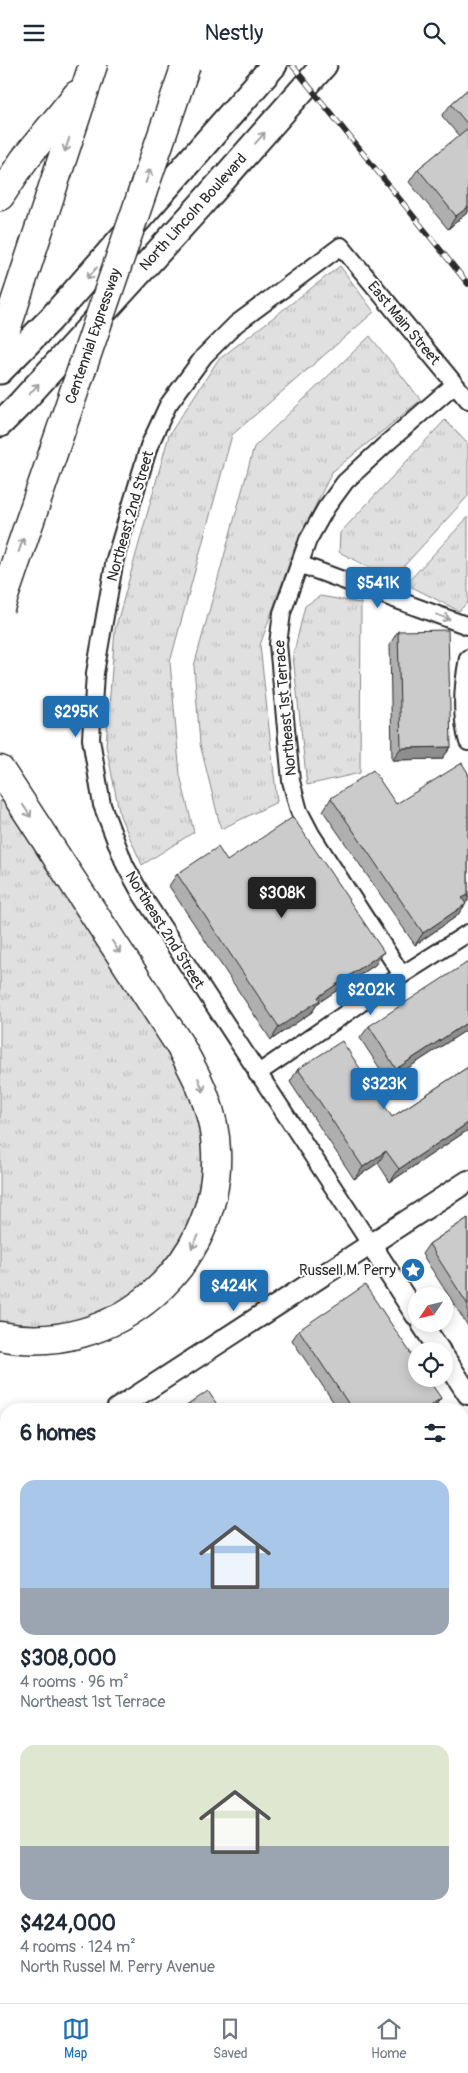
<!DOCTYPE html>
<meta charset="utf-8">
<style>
body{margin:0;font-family:Pangolin,sans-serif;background:#f6f6f7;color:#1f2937;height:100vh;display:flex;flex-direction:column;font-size:19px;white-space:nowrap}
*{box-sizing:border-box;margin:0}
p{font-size:16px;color:#747a83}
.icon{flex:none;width:28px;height:28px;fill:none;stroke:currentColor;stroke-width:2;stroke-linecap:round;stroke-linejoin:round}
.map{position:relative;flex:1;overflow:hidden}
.drawer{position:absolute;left:0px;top:1338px;width:469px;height:601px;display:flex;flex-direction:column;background:#fff;border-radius:20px 20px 0 0;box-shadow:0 2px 12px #0003}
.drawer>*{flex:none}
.needle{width:32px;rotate:235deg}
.fabs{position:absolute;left:408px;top:1222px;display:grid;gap:10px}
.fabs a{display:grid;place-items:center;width:45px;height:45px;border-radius:50%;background:#fff;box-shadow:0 2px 12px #0003;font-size:25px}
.price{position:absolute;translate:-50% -42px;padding:0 11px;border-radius:5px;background:#1f6fb2;color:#fff;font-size:16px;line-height:32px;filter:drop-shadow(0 1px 2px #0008)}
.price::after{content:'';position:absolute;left:50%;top:30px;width:15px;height:11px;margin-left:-8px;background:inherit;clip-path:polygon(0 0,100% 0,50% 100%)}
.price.selected{background:#222;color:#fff}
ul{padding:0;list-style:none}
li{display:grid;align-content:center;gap:10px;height:265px;padding:0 20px}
li span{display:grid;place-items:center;height:155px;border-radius:15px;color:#555}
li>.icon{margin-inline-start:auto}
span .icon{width:90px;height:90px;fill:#fffc;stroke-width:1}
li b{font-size:21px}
h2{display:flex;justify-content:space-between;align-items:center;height:60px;padding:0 20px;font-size:21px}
header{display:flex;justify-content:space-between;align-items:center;height:65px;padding:0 20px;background:#fff;font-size:22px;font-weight:600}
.dock{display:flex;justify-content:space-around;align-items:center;height:70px;border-top:1px solid #e0e1e3;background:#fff;font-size:14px;color:#747a83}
.dock a{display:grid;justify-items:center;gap:2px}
.dock .selected{color:#1f6fb2}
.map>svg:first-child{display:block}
.built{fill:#efefef}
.grass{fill:url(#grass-tufts);stroke:#868686}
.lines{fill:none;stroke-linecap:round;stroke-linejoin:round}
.minor-casing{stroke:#2b2b2b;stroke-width:20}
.tertiary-casing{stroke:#2b2b2b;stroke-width:24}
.secondary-casing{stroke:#2b2b2b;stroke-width:26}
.primary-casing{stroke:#2b2b2b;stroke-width:29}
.motorway-casing{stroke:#2b2b2b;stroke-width:31}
.minor{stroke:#fff;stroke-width:16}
.tertiary{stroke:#fff;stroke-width:20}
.secondary{stroke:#fff;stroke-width:22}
.primary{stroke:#fff;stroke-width:25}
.motorway{stroke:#fff;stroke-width:28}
.rail-casing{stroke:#2b2b2b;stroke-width:5.5}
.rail{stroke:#fff;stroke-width:4;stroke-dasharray:11;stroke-linecap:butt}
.motorway-bridge-casing{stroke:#2b2b2b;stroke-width:31;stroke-linecap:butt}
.motorway-bridge{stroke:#fff;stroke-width:28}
.wall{fill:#afafaf;stroke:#2b2b2b}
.shaded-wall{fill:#8e8e8e;stroke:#2b2b2b}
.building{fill:#cbcbcb;stroke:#2b2b2b}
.oneway{stroke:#a0a0a0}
.labels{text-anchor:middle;stroke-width:4;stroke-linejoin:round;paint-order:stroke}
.street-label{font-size:15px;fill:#2b2b2b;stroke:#fff}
.poi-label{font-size:15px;fill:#2b2b2b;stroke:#fff;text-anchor:end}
</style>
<header><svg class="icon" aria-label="menu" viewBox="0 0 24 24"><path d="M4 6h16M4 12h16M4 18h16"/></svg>Nestly<svg class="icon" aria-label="search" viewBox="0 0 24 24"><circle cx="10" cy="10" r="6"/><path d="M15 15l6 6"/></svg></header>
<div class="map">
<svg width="468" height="1938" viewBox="0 0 468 1938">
<defs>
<pattern id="grass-tufts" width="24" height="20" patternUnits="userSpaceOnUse" patternTransform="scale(1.25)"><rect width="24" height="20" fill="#e0e0e0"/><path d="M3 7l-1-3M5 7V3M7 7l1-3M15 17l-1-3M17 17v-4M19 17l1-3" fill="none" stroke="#c0c0c0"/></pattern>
</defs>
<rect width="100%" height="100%" fill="#fff"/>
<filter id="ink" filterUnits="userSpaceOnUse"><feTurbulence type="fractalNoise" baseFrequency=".02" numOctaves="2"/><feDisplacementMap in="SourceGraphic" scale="10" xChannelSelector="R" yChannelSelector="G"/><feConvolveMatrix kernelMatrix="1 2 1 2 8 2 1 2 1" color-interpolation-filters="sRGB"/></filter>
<g filter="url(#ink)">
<g class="built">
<polygon points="462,1376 468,1384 468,1483 462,1487"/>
<polygon points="46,1932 416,1932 420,1938 46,1938 43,1934"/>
</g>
<g class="grass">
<polygon points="340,201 374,247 232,370 170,597 180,710 194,767 142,800 120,751 106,680 115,565 169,370 218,295"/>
<polygon points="370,271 421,335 332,407 295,482 260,580 277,737 221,764 200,679 194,601 254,382"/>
<polygon points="445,355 468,379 468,431 392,514 339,487 340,468"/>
<polygon points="468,452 468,537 459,546 406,519"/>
<polygon points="320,531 361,538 360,708 307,720 293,591 305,541"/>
<polygon points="0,736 5,737 193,1024 206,1084 196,1150 164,1205 114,1245 58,1262 0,1260"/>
<polygon points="468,1739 468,1793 463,1797 463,1743"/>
</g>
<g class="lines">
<g class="minor-casing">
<g id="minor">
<polyline points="299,499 468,561"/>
<path d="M468,593C463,619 460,650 468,677"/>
<polyline points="402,910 311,769 299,746 291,716 278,579 282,548 308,475 326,443 345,417 387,378 455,319"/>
<polyline points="257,1009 402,910 468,868"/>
<polyline points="371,1180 141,829 125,800 102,740 91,674 95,608 115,494 149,381 168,340 204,291 236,259 341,181 468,335"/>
<polyline points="462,1617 468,1613"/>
<polyline points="452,1932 456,1938"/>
</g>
</g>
<g class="tertiary-casing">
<g id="tertiary">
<polyline points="371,1180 416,1250"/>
<polyline points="422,1259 440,1286"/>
<polyline points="444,1292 468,1329"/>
<polyline points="117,1344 468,1116"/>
<polyline points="0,1420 6,1416"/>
</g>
</g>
<g class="secondary-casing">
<polyline id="secondary" points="0,1919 6,1928"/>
</g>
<g class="primary-casing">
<g id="primary">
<polyline points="0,306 50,255 274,0"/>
<polyline points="0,359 21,338 199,142 324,0"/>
</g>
</g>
<g class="motorway-casing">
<g id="motorway">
<polyline points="0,131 24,95 77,30"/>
<polyline points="0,283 93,0"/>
<path d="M0,705L179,979C198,1013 215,1046 216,1086C221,1200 113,1294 0,1271"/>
</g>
</g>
<use href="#minor" class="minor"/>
<use href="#tertiary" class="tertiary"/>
<use href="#secondary" class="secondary"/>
<use href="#primary" class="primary"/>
<use href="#motorway" class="motorway"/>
<g class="rail-casing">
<polyline id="rail" points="292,0 468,219"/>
</g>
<use href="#rail" class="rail"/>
<g class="motorway-bridge-casing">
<polyline id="motorway-bridge" points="0,543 186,0"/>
</g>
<use href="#motorway-bridge" class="motorway-bridge"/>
</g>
<g class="wall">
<polygon points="468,24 468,147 448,164 409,117 418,104 459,71 442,51 451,39"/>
<polygon points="398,566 451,682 442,694 392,695 390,579"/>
<polygon points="468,708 468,836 465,838 457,851 415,880 323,746 331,733 396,739"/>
<polygon points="227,796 375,900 318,938 312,947 271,975 169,821 177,809"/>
<polygon points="369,961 468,964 388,1016 360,973"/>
<polygon points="468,1002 468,1065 390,1117 378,1098 354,1114 290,1017 298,1004 392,1052"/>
<polygon points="468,1153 468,1261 422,1189 429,1179"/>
<polygon points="299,1265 441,1333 433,1344 338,1344 292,1275"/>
<polygon points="468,1448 468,1546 462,1538 462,1452"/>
<polygon points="6,1458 6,1470 2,1464"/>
<polygon points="0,1697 6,1706 6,1869 0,1860"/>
<polygon points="92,1932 173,1932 177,1938 88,1938"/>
<polygon points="327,1932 367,1932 371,1938 330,1938"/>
</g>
<g class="shaded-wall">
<polygon points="468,142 468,147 448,164 456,151"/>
<polygon points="451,682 442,694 392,695 401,683"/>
<polygon points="468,830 468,836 453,846 462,833"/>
<polygon points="466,839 457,851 415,880 423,868"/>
<polygon points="384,887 375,900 318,938 312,947 271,975 279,962 318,932"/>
<polygon points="468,957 468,964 388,1016 396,1004"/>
<polygon points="468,1058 468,1065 390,1117 399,1104"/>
<polygon points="386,1086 378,1098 354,1114 363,1102"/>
<polygon points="441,1333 433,1344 426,1344"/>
</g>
<g class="building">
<polygon points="468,24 468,60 451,39"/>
<polygon points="468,63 468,142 456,151 418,104"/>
<polygon points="448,565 451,682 401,683 398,566"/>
<polygon points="462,698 468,708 468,830 462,833 466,839 423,868 331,733 373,705 396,739"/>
<polygon points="293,752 384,887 318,932 320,935 279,962 177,809 218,782 227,796"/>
<polygon points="468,897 468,957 396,1004 369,961"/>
<polygon points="342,976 392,1052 468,1002 468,1058 399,1104 386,1086 363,1102 298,1004"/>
<polygon points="468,1153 468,1240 429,1179"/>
<polygon points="365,1220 416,1296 416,1314 428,1314 441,1333 426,1344 352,1344 299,1265"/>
<polygon points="208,1326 220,1344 182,1344"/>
<polygon points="468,1448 468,1526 462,1518 462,1452"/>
<polygon points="0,1697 6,1706 6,1846 0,1837 0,1834 6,1830 0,1822"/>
<polygon points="93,1932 173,1932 177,1938 97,1938"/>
<polygon points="343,1932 367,1932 371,1938 346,1938"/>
<polygon points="425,1935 427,1938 420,1938"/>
</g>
<defs><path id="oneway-shaft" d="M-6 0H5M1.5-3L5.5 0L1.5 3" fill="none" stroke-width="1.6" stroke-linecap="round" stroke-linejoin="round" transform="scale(1.25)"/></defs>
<g class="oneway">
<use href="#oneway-shaft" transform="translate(260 73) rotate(-49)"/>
<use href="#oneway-shaft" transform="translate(67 80) rotate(108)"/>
<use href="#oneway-shaft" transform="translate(148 111) rotate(-71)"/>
<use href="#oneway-shaft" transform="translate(92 208) rotate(131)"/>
<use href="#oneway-shaft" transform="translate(34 324) rotate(-48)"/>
<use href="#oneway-shaft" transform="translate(21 480) rotate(-71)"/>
<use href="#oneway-shaft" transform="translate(443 552) rotate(20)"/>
<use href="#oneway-shaft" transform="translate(27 746) rotate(57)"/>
<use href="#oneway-shaft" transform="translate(116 882) rotate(57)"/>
<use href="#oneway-shaft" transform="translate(201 1020) rotate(68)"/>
<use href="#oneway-shaft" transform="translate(195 1177) rotate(118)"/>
</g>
</g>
<defs>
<g id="sight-disc" transform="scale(1.25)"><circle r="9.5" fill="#1f6fb2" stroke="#fff"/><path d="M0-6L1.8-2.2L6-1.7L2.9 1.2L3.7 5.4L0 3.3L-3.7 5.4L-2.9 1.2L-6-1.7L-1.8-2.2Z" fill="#fff"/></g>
</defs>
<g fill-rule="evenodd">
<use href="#sight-disc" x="413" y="1205"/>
</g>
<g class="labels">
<g class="street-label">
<text transform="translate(193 147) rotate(-48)" y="5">North Lincoln Boulevard</text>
<text transform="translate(404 258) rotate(50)" y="5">East Main Street</text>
<text transform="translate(93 271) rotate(-71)" y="5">Centennial Expressway</text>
<text transform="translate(130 451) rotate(-74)" y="5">Northeast 2nd Street</text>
<text transform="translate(285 643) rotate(-95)" y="5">Northeast 1st Terrace</text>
<text transform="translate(165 865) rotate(58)" y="5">Northeast 2nd Street</text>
</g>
<g class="poi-label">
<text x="396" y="1210">Russell M. Perry</text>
</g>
</g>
</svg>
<div class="fabs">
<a><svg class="needle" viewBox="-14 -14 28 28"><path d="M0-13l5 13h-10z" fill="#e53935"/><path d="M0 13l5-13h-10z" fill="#747a83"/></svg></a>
<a><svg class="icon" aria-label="locate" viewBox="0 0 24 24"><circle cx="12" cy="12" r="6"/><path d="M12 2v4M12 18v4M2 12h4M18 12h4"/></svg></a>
</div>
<b class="price" style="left:378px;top:544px">$541K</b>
<b class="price" style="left:76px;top:673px">$295K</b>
<b class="price selected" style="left:282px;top:854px">$308K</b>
<b class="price" style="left:371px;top:951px">$202K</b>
<b class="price" style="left:384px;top:1045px">$323K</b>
<b class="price" style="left:234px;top:1247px">$424K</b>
<section class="drawer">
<h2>6 homes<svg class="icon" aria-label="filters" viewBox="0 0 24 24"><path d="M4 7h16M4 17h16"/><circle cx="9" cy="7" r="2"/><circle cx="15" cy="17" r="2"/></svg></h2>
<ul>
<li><span style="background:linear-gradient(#a9c7e8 70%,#9aa5b1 0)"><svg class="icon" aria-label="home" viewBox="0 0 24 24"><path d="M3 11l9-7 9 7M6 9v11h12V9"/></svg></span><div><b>$308,000</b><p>4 rooms · 96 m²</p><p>Northeast 1st Terrace</p></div></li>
<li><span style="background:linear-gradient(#dfe7d0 65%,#9aa5b1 0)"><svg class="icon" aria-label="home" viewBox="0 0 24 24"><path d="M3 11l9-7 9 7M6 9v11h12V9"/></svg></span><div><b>$424,000</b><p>4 rooms · 124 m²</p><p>North Russel M. Perry Avenue</p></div></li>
</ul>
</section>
</div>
<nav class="dock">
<a class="selected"><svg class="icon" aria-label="map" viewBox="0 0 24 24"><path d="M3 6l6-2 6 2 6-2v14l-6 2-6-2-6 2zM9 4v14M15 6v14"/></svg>Map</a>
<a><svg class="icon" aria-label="saved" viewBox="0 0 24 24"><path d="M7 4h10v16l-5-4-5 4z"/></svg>Saved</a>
<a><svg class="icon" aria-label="home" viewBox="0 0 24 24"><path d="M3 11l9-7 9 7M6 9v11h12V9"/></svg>Home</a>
</nav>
